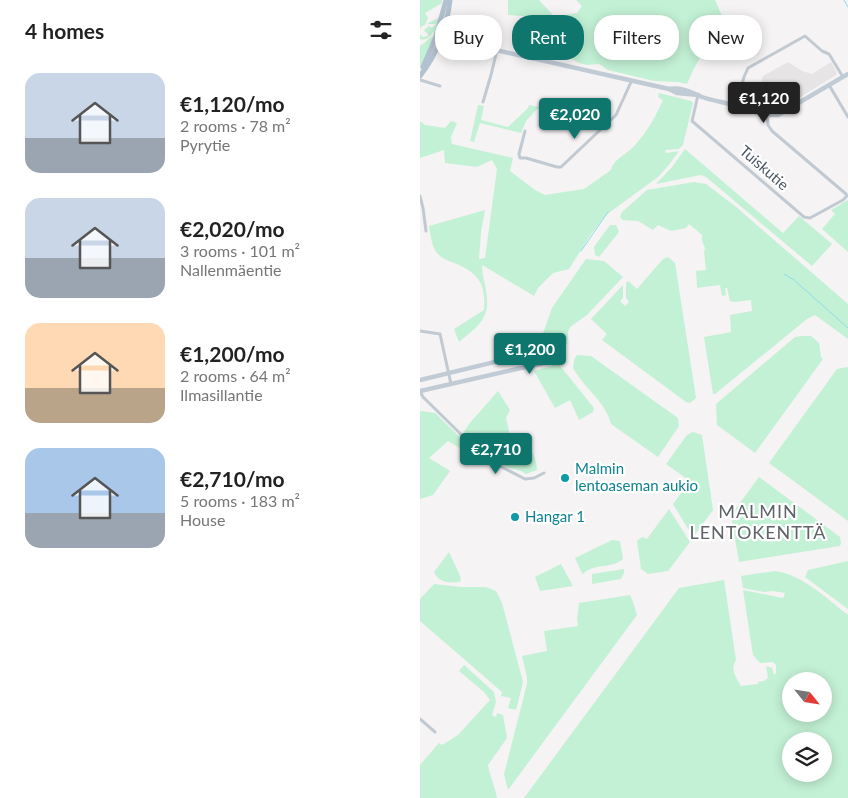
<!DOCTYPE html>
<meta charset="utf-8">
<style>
body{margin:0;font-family:Lato,sans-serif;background:#f6f6f6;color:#222;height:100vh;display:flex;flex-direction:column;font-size:19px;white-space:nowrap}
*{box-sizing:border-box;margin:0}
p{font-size:16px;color:#767676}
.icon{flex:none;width:28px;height:28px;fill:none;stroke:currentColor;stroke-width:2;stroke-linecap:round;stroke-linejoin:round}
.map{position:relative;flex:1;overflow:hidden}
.details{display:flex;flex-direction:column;background:#fff;width:420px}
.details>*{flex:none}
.hud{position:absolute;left:15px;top:15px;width:338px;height:45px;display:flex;gap:10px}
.needle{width:32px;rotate:120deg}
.fabs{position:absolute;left:362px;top:672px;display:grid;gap:10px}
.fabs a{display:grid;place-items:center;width:50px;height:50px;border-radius:50%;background:#fff;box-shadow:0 2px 12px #0003;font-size:25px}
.price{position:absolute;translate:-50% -42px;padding:0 11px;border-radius:5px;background:#0f766e;color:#fff;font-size:16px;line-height:32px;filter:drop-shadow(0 1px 2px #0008)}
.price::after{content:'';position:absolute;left:50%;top:30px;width:15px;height:11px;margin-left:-8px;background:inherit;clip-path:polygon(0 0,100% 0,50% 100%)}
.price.on{background:#222;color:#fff}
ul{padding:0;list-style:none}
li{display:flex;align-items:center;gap:15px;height:125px;padding:0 25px}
li span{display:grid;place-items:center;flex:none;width:140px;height:100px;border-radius:15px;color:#555}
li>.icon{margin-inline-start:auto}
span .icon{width:60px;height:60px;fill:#fffc;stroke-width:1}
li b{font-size:21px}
h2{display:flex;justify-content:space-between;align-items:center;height:60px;padding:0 25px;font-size:21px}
.pill{padding:0 18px;border-radius:20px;background:#fff;box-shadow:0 2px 12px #0003;font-size:18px;line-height:45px}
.pill.on{background:#0f766e;color:#fff}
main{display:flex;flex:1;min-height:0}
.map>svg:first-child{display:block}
.education{fill:#e6e4e5}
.green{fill:#c3f1d5;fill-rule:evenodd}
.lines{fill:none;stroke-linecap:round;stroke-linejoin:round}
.stream{stroke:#90daee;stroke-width:1}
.minor{stroke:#c1cad2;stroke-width:3}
.secondary{stroke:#c1cbd6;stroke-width:4.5}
.primary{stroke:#b3c2d1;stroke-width:5}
.culture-dot{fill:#0f9aa8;stroke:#fff;stroke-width:2}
.labels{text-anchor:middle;stroke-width:4.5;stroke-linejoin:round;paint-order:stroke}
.street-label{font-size:15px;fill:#4a5661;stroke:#fff}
.culture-label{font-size:15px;fill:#0d838f;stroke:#fff;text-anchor:start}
.quarter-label{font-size:18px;letter-spacing:1px;fill:#5f6368;stroke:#fff}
</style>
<main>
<section class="details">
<h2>4 homes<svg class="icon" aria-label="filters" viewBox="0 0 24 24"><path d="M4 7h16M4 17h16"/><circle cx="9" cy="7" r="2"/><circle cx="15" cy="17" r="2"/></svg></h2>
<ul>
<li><span style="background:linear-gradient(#c9d6e8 65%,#9aa5b1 0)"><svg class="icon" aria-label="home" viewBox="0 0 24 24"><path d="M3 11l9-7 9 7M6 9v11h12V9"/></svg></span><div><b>€1,120/mo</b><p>2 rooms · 78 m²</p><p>Pyrytie</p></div></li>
<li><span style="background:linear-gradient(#c9d6e8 60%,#9aa5b1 0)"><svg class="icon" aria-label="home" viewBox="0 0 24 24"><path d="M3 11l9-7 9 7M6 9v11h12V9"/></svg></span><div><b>€2,020/mo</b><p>3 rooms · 101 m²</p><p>Nallenmäentie</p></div></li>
<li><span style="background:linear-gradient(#ffd9b3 65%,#b9a48a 0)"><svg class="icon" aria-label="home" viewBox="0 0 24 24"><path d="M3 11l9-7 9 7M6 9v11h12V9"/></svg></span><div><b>€1,200/mo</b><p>2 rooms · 64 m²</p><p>Ilmasillantie</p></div></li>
<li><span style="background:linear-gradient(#a9c7e8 65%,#9aa5b1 0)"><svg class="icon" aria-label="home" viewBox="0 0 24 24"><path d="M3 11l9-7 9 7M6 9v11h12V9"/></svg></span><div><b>€2,710/mo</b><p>5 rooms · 183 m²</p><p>House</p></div></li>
</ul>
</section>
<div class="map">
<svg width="428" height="798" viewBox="0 0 428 798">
<rect width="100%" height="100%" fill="#f5f3f3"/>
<polygon class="education" points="368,62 382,71 392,74 411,62 417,73 416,75 366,106 350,108 336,105 343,76"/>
<g class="green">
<polygon points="0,0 22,0 22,3 5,13 8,18 5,25 2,26 0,29"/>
<polygon points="88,0 119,0 132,14 132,18 88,15"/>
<path d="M156,0H295L302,16C293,40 276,60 267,84L259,82L234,81L188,70L179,64L167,65L159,63L150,58L140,55L130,58L118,54L115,48L93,43L94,30L143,33L145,15L157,13L162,6Z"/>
<path d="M19,18L15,36L0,69V46L13,36L14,33L13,32C10,37 6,41 0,39V34L3,37L8,36L7,33L4,31L5,29L9,26L12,28L16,24H8V23Z"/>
<path d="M239,93L271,101L273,103L263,145L259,149L245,150L246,153L259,151L248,166L238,177L186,215L171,234L149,269L133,273L118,288L114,296L62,265C62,275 65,282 66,291C71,319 58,326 39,342L34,329L64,310C66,286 60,274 37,264C29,261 22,259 17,253C11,246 11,235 9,226L65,210L61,232L59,259L65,258L77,169L72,160L57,167L25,163L24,150L0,158V121L5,125L25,128L31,121L37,123L31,137L32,144L93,158L90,171L115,190L125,195L164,189L191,170C194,158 208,154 215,145C227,132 236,116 243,100L238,97Z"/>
<polygon points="58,105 64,106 61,120 88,127 108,108 109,105 119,107 106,121 101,133 60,123 54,142 50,141"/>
<polygon points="265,149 363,233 379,216 412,244 392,266 286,177 281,175 236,184 253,166"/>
<polygon points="274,182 286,184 315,206 428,304 428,339 395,315 387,319 295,394 293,394 284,337 311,332 310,315 332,311 331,300 314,302 310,301 307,288 305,288 306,295 302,296 300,285 277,288 276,271 286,270 284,252 285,248 282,241 282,235 269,224 266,228 251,231 238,225 233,230 218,221 203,220 200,217 202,212 227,190"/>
<polygon points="428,200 428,252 402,229 415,214 411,210"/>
<polygon points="190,225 196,225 199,232 179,257 175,255 174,247"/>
<polygon points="248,257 255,263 276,398 270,403 266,402 182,340 187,334 171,319 203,285 203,298 200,301 205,306 209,302 206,298 206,283 208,281 217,289 243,259"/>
<polygon points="166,259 184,261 203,277 167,315 150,327 148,332 147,344 133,357 174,408 173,412 159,420 150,400 135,408 114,371 132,366 128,345 111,349 116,338 118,341 121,339 132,308"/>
<polygon points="382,336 391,336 399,343 401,357 403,359 335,453 297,425 296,404 375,337"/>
<path d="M157,355L171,356L258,418L259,426L238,457L191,424C186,402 164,388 153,368L154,360Z"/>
<polygon points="428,367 428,521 349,463 417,369"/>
<path d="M78,391L90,410L86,418L89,431L88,437L99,436C109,445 117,457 117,470L106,474C99,468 91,470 84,466C68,457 57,444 44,432L49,424Z"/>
<polygon points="0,411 15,413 43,440 44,444 43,450 28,441 9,458 30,471 13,495 0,499"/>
<polygon points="273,432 282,435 293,510 273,537 253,504 270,481 246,464 267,435"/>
<polygon points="339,477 420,537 421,543 420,546 319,562 311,515"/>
<polygon points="249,509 270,542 248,571 228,574 221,569 217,541 222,537 227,539"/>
<path d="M192,540L200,541L203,559C192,569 173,563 163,574L162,573L155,558Z"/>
<path d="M29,552L41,578L40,582C29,583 19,583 14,572Z"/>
<polygon points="428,561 428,609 385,577 388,570"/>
<polygon points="141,564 153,586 120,591 115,577"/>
<polygon points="204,569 204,573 201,579 172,584 172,574"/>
<path d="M355,571C383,575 406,598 428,615V798H104L259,588L304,580L316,660C310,670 316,677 321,686L338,684V682L344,681L348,678L346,666L352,668L354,675L356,673V665L353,662L340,663L333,655L323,590L363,598L365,593L353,591L344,592L323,588L321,576ZM371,681H404V714H371ZM371,741H404V774H371Z"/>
<polygon points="14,584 41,587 66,587 76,591 82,603 103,682 96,710 88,708 91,698 81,696 82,692 0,621 0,599"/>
<polygon points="210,595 213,602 217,615 88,790 84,774 107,684 107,677 102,656 127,651 124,631 158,626 157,619 159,603"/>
<path d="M44,665L74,692L76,702L72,715L76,717L77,713L83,715L87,738L68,765C70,777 75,786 77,798H0V765L19,743L22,745L38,735L70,700L64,692L39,671Z"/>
</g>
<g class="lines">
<g class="stream">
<polyline points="424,0 428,7"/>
<polyline points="161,251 188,212"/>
<polyline points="364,274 374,280 428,328"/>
</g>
<g class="minor">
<polyline points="0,80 20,86"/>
<polyline points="409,85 428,117"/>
<polyline points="278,95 272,121 384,217 390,218 423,200 427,196 426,194 352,131 348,125 347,115"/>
<polyline points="63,102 71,75 77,50"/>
<polyline points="316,106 324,77 328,68 385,36 402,51 409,54 423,77"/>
<polyline points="124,110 136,114 177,123 182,126"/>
<polyline points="105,131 99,154 100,158 106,158 137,167 141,167 196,115 211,82"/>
<polyline points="0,196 3,208 6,231"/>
<polyline points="0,331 20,334 31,384"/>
<polyline points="0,391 3,397 60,453 74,463 105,479 114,478 124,473"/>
<polyline points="0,719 15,732"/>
</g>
<g class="secondary">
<polyline points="18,37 249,89 257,93 278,95"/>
<path d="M249,89C262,87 270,92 282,97C293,101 305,102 316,106C329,110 344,116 358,115L428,74"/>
<polyline points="338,109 350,112 365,110"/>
<polyline points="0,380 120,351 124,352 127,356 126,361 123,363 0,391"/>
</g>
<g class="primary">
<polyline points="3,67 16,37 26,0"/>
<path d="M0,76C17,54 27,28 30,0"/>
</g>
</g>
<g class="culture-dot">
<circle cx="145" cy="478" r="5"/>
<circle cx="95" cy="517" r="5"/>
</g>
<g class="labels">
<g class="street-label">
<text transform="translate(344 168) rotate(41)" y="5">Tuiskutie</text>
</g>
<g class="culture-label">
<text x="155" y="474">Malmin<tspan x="155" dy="17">lentoaseman aukio</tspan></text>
<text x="105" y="522">Hangar 1</text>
</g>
<g class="quarter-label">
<text x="338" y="518">MALMIN<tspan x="338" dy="21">LENTOKENTTÄ</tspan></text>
</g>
</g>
</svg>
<div class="fabs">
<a><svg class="needle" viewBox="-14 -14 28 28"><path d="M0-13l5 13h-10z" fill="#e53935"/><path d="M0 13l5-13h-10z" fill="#767676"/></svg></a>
<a><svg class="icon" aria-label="layers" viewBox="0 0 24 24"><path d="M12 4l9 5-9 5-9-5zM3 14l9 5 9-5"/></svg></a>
</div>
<b class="price on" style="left:344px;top:124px">€1,120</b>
<b class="price" style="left:155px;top:140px">€2,020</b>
<b class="price" style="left:110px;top:375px">€1,200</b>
<b class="price" style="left:76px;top:475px">€2,710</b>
<div class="hud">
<a class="pill">Buy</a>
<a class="pill on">Rent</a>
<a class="pill">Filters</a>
<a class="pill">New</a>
</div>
</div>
</main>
